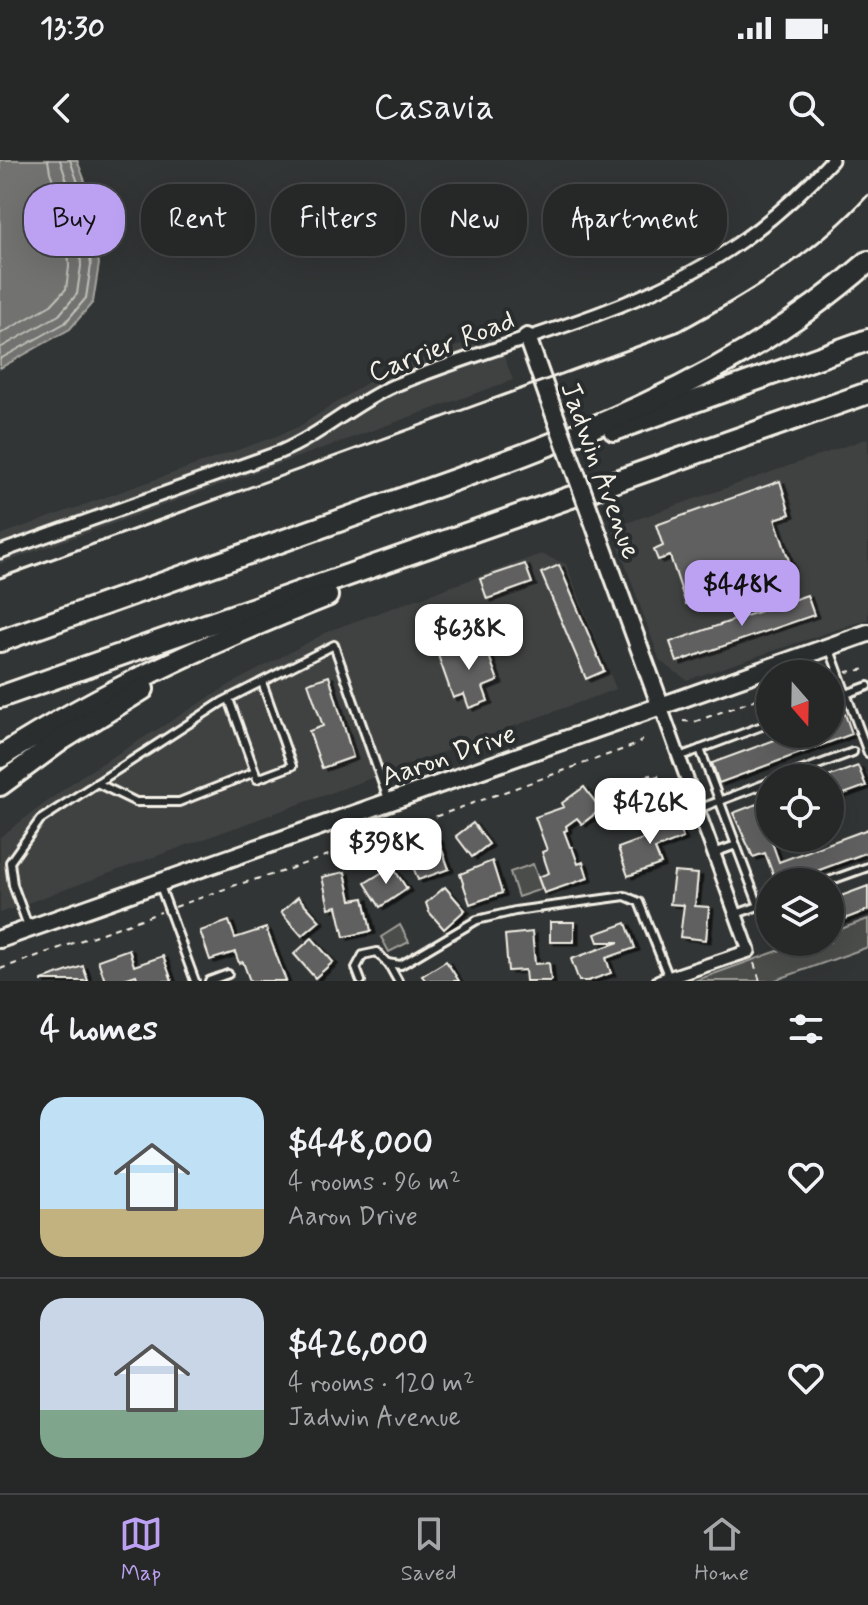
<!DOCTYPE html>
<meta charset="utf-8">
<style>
body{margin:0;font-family:Mynerve,sans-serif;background:#2e3030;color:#f1f3f6;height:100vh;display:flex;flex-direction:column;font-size:30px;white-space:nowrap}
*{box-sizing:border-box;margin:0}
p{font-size:26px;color:#a4a6a8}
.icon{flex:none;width:44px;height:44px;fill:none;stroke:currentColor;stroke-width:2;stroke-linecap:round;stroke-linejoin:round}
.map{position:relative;height:821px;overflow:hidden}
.drawer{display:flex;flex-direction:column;background:#262828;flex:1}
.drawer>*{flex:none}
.hud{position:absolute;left:24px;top:24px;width:820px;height:72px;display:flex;gap:16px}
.needle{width:52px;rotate:160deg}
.tools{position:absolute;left:756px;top:500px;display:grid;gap:16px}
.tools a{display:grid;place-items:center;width:88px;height:88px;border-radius:50%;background:#262828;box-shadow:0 8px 32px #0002,0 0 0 2px #424445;font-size:40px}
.price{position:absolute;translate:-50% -68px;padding:0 18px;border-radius:16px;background:#fff;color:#222;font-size:26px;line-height:52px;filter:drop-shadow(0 2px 4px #0008)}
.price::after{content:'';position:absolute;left:50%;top:48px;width:24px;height:18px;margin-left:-12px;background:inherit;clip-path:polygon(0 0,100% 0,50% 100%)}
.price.selected{background:#bca0f2;color:#111}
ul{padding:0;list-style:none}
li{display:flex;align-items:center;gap:24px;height:200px;padding:0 40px}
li+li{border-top:2px solid #424445}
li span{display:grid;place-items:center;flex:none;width:224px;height:160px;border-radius:24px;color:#555}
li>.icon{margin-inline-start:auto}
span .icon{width:96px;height:96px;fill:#fffc;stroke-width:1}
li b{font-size:34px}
h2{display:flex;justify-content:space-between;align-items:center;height:96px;padding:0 40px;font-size:34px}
.pill{padding:0 28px;border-radius:32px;background:#262828;box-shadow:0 8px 32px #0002,0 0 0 2px #424445;font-size:28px;line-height:72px}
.pill.selected{background:#bca0f2;color:#111}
.status{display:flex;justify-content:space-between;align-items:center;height:56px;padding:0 40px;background:#262828;direction:ltr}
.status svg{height:22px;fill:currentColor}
header{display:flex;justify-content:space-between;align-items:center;height:104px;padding:0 40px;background:#262828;font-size:36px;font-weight:600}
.dock{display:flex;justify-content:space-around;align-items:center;height:112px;border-top:2px solid #424445;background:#262828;font-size:22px;color:#a4a6a8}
.dock a{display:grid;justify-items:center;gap:4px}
.dock .selected{color:#bca0f2}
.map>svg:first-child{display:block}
.built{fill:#404242}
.green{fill:#4b4d4c;stroke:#a09f9a;stroke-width:2}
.water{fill:#727370;stroke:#a6a5a0;stroke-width:2}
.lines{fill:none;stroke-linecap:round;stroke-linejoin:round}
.shore{stroke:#c0bfb8;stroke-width:2}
.building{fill:#5f605f;stroke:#f4f1e8;stroke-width:2;filter:url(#shadow)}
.lane-casing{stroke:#f4f1e8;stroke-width:12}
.street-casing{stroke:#f4f1e8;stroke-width:17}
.secondary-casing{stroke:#f4f1e8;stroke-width:22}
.highway-casing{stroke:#f4f1e8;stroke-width:26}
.path{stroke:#f4f1e8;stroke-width:2;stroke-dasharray:6 6;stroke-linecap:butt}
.lane{stroke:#2a2d2e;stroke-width:6}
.street{stroke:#2a2d2e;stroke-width:11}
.secondary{stroke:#2a2d2e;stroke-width:16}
.highway{stroke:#2a2d2e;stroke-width:20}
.rail{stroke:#f4f1e8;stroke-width:3}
.secondary-bridge-casing{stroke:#f4f1e8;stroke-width:22;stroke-linecap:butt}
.secondary-bridge{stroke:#2a2d2e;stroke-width:16}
.labels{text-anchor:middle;stroke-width:8;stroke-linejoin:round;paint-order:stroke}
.street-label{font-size:28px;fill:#f4f1e8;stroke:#2a2d2e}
</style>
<div class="status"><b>13:30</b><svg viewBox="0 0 49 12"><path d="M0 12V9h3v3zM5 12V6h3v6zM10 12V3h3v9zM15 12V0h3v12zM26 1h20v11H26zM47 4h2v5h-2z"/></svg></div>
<header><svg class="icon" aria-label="back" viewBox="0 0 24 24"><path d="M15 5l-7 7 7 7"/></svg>Casavia<svg class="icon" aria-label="search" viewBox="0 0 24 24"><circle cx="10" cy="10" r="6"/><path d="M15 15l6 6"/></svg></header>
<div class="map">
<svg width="868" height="821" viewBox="0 0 868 821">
<defs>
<filter id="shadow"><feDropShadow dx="4.5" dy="2.5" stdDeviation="0" flood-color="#0009"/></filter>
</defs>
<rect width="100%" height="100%" fill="#323535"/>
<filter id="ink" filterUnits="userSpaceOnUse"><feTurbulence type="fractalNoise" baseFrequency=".0125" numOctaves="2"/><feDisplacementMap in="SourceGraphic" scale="16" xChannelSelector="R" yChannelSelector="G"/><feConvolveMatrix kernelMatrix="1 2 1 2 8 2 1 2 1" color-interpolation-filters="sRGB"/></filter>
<g filter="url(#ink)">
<g class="built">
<polygon points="495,172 513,220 0,404 0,375 274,277 300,266 379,215"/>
<polygon points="868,278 868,459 687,520 660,501 612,368"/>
<polygon points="541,394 566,404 616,529 0,753 0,677 80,617 231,524 331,470"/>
</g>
<g class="green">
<polygon points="533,704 542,729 518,737 510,712"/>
<polygon points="868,759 868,787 773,821 694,821 803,782 830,782 830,773"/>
<polygon points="400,765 409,782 389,792 381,777"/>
</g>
<polygon class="water" points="0,0 77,0 98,56 96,84 99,104 93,142 70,169 0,208"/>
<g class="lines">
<g class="shore">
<polyline points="0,174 51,145 66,129 69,107 67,59 50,12 48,0"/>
<polyline points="0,188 59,155 77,134 81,106 79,58 60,0"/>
<polyline points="0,199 65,163 86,138 91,105 88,84 90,57 70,0"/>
</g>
</g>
<g class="building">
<polygon points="780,321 790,354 775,359 791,407 686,444 670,396 658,400 654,390 663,386 656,365"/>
<polygon points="525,404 532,423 487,439 480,419"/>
<polygon points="559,405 604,511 586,519 541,413"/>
<polygon points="807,435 814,455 677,502 670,482"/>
<polygon points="483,479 498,521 483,527 488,541 469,548 464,534 453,538 438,495"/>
<polygon points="329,516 353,597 322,608 309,571 323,566 308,523"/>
<polygon points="845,554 852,574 719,623 712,603 791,574 830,574 830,560"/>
<polygon points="858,606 866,626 830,639 830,616"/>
<polygon points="650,615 651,618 658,616 665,634 642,642 644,646 636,649 638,654 617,661 610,642 582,664 577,658 566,666 567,670 564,671 570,687 572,687 578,704 583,702 588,718 544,733 538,717 549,713 542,692 547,690 535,657 564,647 562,643 584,627 596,643 636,628 633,621"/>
<polygon points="770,639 770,661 765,663 779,702 868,669 868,692 787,722 776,722 765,693 753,697 733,653"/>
<polygon points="674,656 683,678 655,689 661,704 628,716 618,688 651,676 647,666"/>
<polygon points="473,663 489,684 472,697 456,676"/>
<polygon points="438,679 449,709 418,720 407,690"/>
<polygon points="492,701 502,733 470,744 460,714"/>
<polygon points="392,706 407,729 380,747 365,723"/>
<polygon points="345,712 351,740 364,738 371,771 344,777 337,746 329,748 322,717"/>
<polygon points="674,712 698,714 695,746 709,747 706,780 680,777 684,745 670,744"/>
<polygon points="868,726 868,750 834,763 830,753 830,740"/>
<polygon points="445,727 465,750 444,769 429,752 426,743"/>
<polygon points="298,737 320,761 302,776 281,752"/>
<polygon points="229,761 235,778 266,768 286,821 250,821 243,802 239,803 235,792 210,800 200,771"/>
<rect x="550" y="762" width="24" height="20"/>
<polygon points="626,763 635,788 606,798 611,813 588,821 579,821 571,799 619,782 598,782 595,774"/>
<polygon points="532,772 535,804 549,803 551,821 526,821 525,810 508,811 505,775"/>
<polygon points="312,778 333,802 315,818 294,794"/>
<polygon points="129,789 134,806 163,796 172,821 138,821 136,815 118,821 105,821 98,800"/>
<polygon points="446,801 459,821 426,821 422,816"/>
<polygon points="83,806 88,821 42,821 42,820"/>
</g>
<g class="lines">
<g class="lane-casing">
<g id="lane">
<polyline points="829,487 868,593"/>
<polyline points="830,540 868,526"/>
<polyline points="700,589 736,685"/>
<polyline points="679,597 770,563"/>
<polyline points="255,612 257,619 292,606 262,522"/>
<polyline points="782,618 853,592"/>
<polyline points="97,623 136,642 179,642 255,612 229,539"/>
<polyline points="698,649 770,622"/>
<polyline points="714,693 736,685 759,746"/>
<polyline points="826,722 868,707"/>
<polyline points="159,723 195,821"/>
<polyline points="736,754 770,742"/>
<polyline points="28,766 13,725 10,702 40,660 222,542 334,485 388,639"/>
<polyline points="388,803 398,821"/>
<polyline points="209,821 228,814"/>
<polyline points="361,821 356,808 363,795 377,792 387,803 401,805 477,760 515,751 625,736 639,742 669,818"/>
</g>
</g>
<g class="street-casing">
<g id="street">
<path d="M0,392L280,292C321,275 353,244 393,226C487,187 588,165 679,119C737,89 788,49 832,0"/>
<polyline points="659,821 749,791 661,547"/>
</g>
</g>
<g class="secondary-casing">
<g id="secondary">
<polyline points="527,177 549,239"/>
<polyline points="600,380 661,547"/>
<polyline points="0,779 868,473"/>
</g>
</g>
<g class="highway-casing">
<g id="highway">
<polyline points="614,270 868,180"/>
<path d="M0,481C126,436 252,392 378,347C554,285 725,228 868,102"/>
<polyline points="0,537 868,233"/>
<path d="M0,597C103,531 213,481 327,436"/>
<polyline points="0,625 61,580 143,529"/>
</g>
</g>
<g class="path">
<polyline points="846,512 868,509"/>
<polyline points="683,561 694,562 770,534"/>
<polyline points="175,747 236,725 281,712 638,584 646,575"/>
<polyline points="754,803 760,821"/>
<polyline points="0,809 161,752"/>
</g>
<use href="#lane" class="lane"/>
<use href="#street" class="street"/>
<use href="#secondary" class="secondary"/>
<use href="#highway" class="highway"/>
<path class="rail" d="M0,418L680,171C748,134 816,93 868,35"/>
<g class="secondary-bridge-casing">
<polyline id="secondary-bridge" points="549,239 600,380"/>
</g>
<use href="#secondary-bridge" class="secondary-bridge"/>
</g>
</g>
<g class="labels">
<g class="street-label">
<text transform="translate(441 185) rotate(-21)" y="10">Carrier Road</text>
<text transform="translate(602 310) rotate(70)" y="10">Jadwin Avenue</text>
<text transform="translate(448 594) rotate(-19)" y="10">Aaron Drive</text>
</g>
</g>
</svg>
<div class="tools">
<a><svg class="needle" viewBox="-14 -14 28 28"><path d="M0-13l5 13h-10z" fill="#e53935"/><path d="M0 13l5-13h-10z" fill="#a4a6a8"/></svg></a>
<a><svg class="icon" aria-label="locate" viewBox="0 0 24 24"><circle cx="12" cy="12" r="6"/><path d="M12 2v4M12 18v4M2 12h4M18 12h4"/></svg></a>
<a><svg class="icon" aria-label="layers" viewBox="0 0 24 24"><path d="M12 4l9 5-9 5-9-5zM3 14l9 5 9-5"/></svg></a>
</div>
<b class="price selected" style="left:742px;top:468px">$448K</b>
<b class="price" style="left:469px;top:512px">$638K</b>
<b class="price" style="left:650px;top:686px">$426K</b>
<b class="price" style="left:386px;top:726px">$398K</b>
<div class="hud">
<a class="pill selected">Buy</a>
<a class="pill">Rent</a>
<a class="pill">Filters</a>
<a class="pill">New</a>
<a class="pill">Apartment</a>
</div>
</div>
<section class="drawer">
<h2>4 homes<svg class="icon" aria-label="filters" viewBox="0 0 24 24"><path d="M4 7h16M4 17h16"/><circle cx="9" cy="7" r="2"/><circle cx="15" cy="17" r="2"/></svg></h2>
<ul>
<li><span style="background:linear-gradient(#bfe0f5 70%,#c2b280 0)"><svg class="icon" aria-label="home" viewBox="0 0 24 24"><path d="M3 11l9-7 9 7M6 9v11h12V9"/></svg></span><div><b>$448,000</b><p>4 rooms · 96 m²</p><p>Aaron Drive</p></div><svg class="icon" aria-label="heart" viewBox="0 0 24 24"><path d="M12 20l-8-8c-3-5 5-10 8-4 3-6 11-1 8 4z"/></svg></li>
<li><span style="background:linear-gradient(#c9d6e8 70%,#7fa58c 0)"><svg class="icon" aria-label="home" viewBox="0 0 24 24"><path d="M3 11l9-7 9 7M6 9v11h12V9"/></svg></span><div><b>$426,000</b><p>4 rooms · 120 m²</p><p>Jadwin Avenue</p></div><svg class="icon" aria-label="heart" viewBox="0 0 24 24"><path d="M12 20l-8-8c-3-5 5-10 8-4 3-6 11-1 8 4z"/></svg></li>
</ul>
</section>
<nav class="dock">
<a class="selected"><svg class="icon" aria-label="map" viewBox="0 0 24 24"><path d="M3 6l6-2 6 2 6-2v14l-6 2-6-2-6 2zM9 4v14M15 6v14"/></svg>Map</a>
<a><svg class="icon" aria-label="saved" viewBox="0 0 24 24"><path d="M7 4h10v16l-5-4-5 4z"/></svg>Saved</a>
<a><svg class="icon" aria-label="home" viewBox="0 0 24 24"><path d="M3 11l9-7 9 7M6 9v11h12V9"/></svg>Home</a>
</nav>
